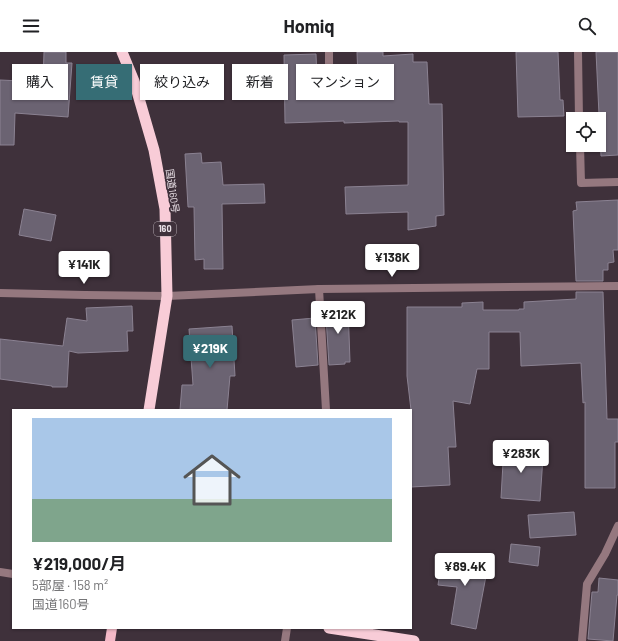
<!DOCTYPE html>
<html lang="ja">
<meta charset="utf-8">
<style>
body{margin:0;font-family:Barlow,"Noto Sans JP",sans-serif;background:#f6f6f6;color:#202124;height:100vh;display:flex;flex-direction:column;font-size:15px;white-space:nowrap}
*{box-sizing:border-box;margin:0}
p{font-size:13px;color:#757577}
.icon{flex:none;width:22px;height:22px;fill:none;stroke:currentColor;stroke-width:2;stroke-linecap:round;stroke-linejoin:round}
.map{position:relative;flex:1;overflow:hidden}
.side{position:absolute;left:12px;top:357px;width:400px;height:220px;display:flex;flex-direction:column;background:#fff;border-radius:0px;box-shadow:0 1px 3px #0004}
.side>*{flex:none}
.top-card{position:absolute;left:12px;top:12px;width:400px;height:36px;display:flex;gap:8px}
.fabs{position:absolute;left:566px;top:60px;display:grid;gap:8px}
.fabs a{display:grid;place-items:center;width:40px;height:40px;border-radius:0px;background:#fff;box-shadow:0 1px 3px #0004;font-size:20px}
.price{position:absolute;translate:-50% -34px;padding:0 9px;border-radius:4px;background:#fff;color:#222;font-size:13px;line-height:26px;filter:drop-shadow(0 1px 2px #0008)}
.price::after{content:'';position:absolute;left:50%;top:24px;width:12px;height:9px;margin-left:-6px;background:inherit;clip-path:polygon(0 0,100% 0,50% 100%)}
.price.on{background:#366d75;color:#fff}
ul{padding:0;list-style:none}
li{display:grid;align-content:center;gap:8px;height:212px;padding:0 20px}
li+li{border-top:1px solid #e0e0e0}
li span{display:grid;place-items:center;height:124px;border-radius:0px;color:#555}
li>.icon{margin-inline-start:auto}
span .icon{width:72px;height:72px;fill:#fffc;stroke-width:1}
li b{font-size:17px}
.tag{padding:0 14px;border-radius:0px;background:#fff;box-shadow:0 1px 3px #0004;font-size:14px;line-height:36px}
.tag.on{background:#366d75;color:#fff}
header{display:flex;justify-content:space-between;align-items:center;height:52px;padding:0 20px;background:#fff;font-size:18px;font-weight:700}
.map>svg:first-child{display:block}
.building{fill:#6b6372;stroke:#8b8292}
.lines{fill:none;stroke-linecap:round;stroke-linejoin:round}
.service{stroke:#95787f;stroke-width:8}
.minor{stroke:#95787f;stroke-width:8}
.primary{stroke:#f4b9c7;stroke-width:10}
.trunk{stroke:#f8ccd7;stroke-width:11}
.labels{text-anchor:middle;stroke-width:3.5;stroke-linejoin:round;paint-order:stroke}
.shield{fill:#3f313b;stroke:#b5abb2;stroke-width:1}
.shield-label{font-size:9px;font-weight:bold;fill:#e8dfe5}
.street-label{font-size:10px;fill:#e8dfe5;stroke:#3f313b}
</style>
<header><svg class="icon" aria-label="menu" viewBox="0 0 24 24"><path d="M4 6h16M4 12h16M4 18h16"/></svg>Homiq<svg class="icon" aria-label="search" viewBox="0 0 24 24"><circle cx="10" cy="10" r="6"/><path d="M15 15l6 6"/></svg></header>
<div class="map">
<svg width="618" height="589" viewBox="0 0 618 589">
<rect width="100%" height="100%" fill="#3f313b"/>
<g class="building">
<polygon points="44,0 66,0 66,11 72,11 68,65 15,61 14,93 0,93 0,28 43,30"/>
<polygon points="357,0 383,0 383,4 413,2 413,10 427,10 429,52 442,52 444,163 436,164 436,174 408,178 408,160 346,162 345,135 408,133 408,70 399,70 399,69 344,71 344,69 285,71 284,3 316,2 317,28 358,26"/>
<polygon points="516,0 558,0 560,48 563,48 564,64 518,65"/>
<polygon points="596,0 618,0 618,103 601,104"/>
<polygon points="201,101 202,111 221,110 223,133 264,132 265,151 222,152 223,217 204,217 204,207 195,208 194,155 188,155 185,102"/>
<polygon points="618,148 618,198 613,198 614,210 608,211 608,218 603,218 603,229 576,229 573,159 577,158 576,150"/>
<polygon points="24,157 56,163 51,189 19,183"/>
<polygon points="576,240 603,240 607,367 618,367 618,390 615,390 615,436 585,436 585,350 583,351 581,311 521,314 520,280 489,280 489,317 477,317 470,352 453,349 456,395 448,395 450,433 411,435 411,358 407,324 407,255 462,255 462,251 483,250 483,258 519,258 519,257 524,257 524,250 576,247"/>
<polygon points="132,254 133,279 127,279 128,299 78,301 69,299 67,335 52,335 52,334 0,327 0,287 63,294 67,266 87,269 86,256"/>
<polygon points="327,254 348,254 350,310 345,310 345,312 329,313 326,265 327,265"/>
<polygon points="315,266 318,313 296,315 292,268"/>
<polygon points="232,274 235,324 230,324 227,358 180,358 182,333 193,333 189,277"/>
<polygon points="504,393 529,395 528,404 543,405 540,449 501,446"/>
<polygon points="574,460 576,483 530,486 528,463"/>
<polygon points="511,492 540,495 538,514 509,510"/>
<polygon points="463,503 489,508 476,577 451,572 457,535 438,533 442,505 462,508"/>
<polygon points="599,526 618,528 618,543 617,543 613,589 588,587 592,540 598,540"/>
</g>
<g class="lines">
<g class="service">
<polyline points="319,237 326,358"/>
<polyline points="285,589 287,576"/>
</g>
<g class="minor">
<polyline points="329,0 329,13"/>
<polyline points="578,0 579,67"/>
<polyline points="580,93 581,131 618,130"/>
<polyline points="0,241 85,243 167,244 319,237 618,234"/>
<polyline points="0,520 13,522"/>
<polyline points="582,589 587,532 605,502 618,474"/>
</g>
<polyline class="primary" points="110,589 112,576"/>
<g class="trunk">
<polyline points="122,0 134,29 154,98 165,157 167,244 149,358"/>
<polyline points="329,576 414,589"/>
</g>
</g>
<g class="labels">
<rect class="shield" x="154" y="170" width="22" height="14" rx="3"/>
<g class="shield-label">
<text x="165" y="180">160</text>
</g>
<g class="street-label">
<text transform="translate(173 139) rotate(82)" y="4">国道160号</text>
</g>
</g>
</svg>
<div class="fabs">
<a><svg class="icon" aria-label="locate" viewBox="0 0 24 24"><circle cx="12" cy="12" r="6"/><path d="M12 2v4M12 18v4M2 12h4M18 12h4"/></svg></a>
</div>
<b class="price" style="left:392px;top:226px">¥138K</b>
<b class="price" style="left:84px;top:233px">¥141K</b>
<b class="price" style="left:338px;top:283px">¥212K</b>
<b class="price on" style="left:210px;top:317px">¥219K</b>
<b class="price" style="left:521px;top:422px">¥283K</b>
<b class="price" style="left:465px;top:535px">¥89.4K</b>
<div class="top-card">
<a class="tag">購入</a>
<a class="tag on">賃貸</a>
<a class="tag">絞り込み</a>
<a class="tag">新着</a>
<a class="tag">マンション</a>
</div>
<section class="side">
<ul>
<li><span style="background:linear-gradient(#a9c7e8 65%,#7fa58c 0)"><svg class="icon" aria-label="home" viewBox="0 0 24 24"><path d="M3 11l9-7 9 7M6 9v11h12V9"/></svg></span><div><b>¥219,000/月</b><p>5部屋 · 158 m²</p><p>国道160号</p></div></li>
</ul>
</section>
</div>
